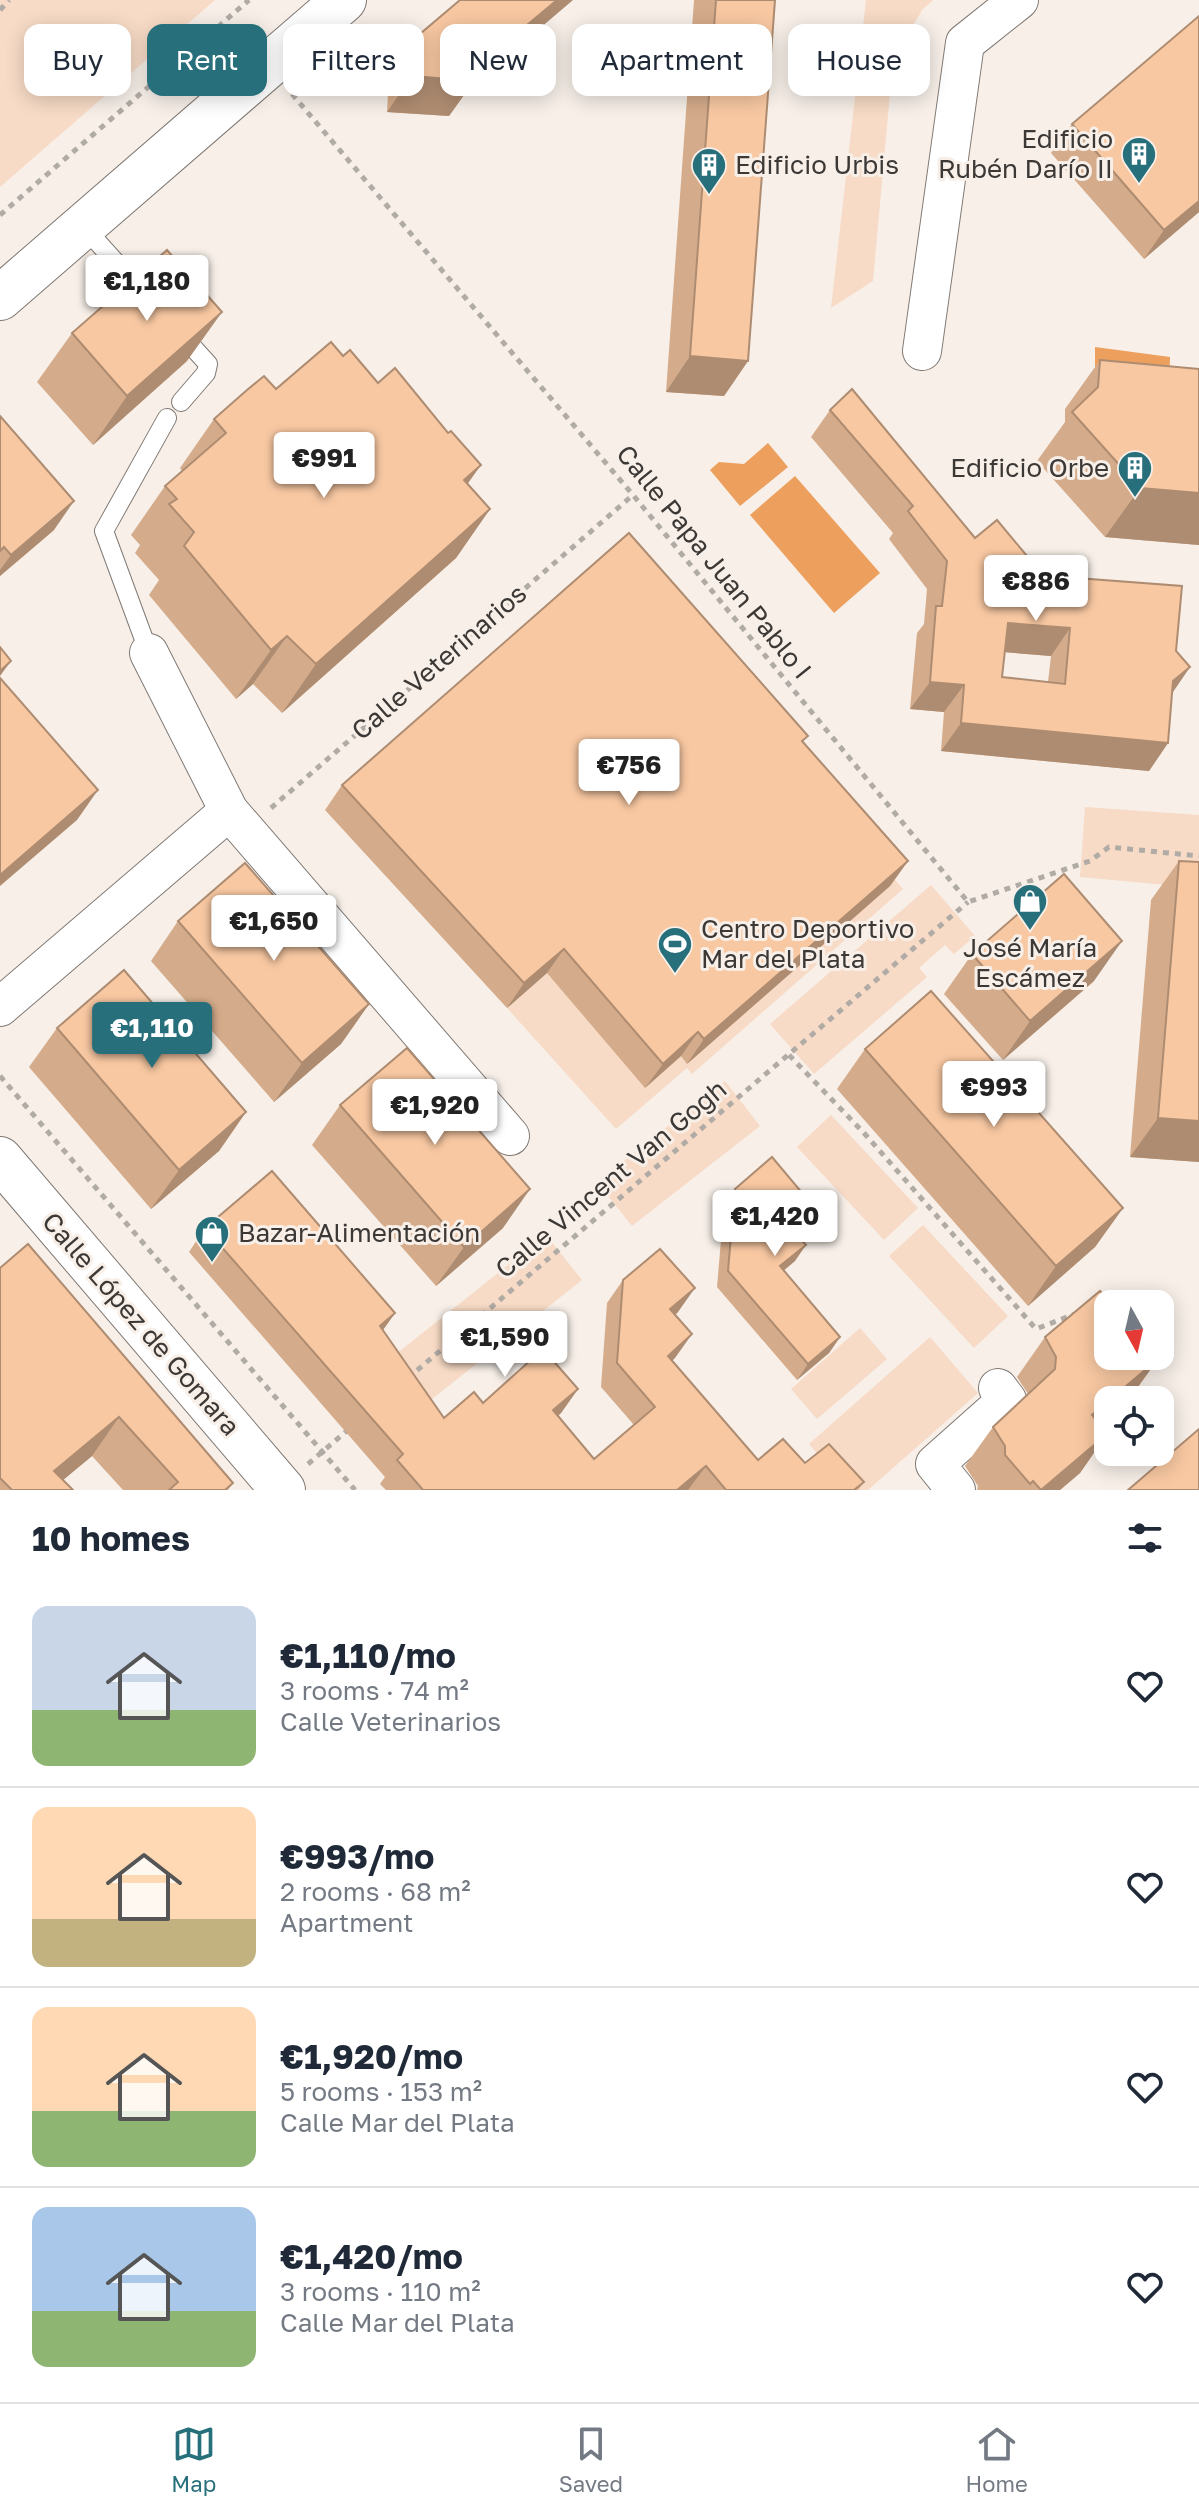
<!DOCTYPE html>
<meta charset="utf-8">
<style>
body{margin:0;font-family:"Golos Text",sans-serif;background:#f6f6f7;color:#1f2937;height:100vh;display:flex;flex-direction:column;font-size:30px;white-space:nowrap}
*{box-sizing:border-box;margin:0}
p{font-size:26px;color:#747a83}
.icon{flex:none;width:44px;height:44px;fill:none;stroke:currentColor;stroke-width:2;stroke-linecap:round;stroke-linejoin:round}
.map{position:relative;height:1490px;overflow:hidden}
.side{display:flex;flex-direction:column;background:#fff;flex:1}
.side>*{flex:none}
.banner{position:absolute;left:24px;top:24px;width:1152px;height:72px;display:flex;gap:16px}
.needle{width:52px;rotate:172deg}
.tools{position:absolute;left:1094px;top:1290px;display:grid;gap:16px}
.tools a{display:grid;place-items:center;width:80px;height:80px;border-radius:16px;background:#fff;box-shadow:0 4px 20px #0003;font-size:40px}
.price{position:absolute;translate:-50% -68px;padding:0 18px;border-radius:8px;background:#fff;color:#222;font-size:26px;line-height:52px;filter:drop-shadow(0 2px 4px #0008)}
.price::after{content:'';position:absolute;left:50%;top:48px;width:24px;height:18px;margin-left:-12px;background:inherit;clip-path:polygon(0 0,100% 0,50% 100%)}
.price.active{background:#276f7b;color:#fff}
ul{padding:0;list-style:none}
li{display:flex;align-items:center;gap:24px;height:200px;padding:0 32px}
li+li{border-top:2px solid #e0e1e3}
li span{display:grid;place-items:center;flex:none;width:224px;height:160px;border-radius:16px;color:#555}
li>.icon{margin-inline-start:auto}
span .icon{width:96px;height:96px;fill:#fffc;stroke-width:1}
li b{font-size:34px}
h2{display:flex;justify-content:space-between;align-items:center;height:96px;padding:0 32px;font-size:34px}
.chip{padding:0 28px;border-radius:16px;background:#fff;box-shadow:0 4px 20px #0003;font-size:28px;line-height:72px}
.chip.active{background:#276f7b;color:#fff}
.menu{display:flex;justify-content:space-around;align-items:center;height:112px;border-top:2px solid #e0e1e3;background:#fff;font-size:22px;color:#747a83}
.menu a{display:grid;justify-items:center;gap:4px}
.menu .active{color:#276f7b}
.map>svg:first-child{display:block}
.green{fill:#f7dbc6}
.water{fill:#ed9f5d}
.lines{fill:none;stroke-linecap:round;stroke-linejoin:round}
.lane-casing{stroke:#807974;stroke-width:20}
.street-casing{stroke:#807974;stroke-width:40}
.primary-casing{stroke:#807974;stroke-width:46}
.path{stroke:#b1aba6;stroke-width:5;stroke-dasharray:6 6;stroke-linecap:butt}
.lane{stroke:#fff;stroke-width:18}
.street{stroke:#fff;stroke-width:38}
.primary{stroke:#fff;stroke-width:44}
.wall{fill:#d5ac8b;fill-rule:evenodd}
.shaded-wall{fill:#ae8c71}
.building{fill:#f8c8a2;stroke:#ae8c71;stroke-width:2;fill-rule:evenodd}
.labels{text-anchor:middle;stroke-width:6;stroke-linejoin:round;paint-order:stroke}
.poi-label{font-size:26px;fill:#3c3836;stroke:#f7efe8;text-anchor:start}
.street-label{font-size:26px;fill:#3c3836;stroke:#f7efe8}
</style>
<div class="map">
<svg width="1199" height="1490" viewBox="0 0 1199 1490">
<rect width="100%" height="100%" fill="#f7efe8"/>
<g class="green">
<polygon points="0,0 215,0 0,187"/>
<polygon points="866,0 933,0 922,10 893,60 873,281 831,308"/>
<polygon points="791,761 903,889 692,1074 687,1068 616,1129 507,1008"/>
<polygon points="1085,807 1199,815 1199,888 1080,877"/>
<polygon points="931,885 975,936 954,954 945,945 919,968 927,977 814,1074 770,1024"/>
<polygon points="725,1081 760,1126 632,1226 597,1182"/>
<polygon points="831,1115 918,1208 884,1240 797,1147"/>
<polygon points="923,1225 1008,1316 974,1348 889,1256"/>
<polygon points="546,1235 582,1280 427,1403 391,1358"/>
<polygon points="860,1328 887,1359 817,1419 791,1389"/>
<polygon points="930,1337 978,1393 868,1490 849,1490 809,1444"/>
</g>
<g class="water">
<polygon points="1095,347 1170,357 1169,390 1095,380"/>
<polygon points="768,443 788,467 740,506 710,470 719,462 744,464"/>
<polygon points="795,476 880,573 834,613 750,515"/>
</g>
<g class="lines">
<g class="lane-casing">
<g id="lane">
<polyline points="83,226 148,298"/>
<polyline points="179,332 208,364 206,373 181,402"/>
<polyline points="149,653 104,531 167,418"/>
</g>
</g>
<g class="street-casing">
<g id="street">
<polyline points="922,351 965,43 1019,0"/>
<polyline points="149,653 229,811 510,1136"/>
<polyline points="0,1007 229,811"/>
<polyline points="956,1490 935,1464 1007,1400 998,1388"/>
</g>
</g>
<g class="primary-casing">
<g id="primary">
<polyline points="0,298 344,0"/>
<polyline points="0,1159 283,1490"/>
</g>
</g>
<g class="path">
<polyline points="0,10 9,0"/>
<polyline points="292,94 633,495 968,902 1090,861 1109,847 1199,856"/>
<polyline points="0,215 249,0"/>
<polyline points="271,808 633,495"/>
<polyline points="789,1055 864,1133 1036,1329 1075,1314"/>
<polyline points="0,1076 355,1490"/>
<polyline points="408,1378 968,902"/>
<polyline points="308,1464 349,1429"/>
</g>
<use href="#lane" class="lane"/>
<use href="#street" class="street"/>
<use href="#primary" class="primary"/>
</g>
<g class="wall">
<polygon points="694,0 775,0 748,361 724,396 666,392"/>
<polygon points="1199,16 1199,212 1144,259 1051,153 1072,124"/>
<polygon points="414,39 491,70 475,69 474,81 449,116 387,112 389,74"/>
<polygon points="72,333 187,361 93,445 37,382"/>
<polygon points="343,356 468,484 490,509 456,558 282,713 253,684 236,699 149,595 159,580 135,553 140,545 131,535 165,486 182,471 180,468 214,419"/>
<polygon points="1100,360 1199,369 1199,545 1105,537 1037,461 1065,422 1065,409"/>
<path d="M830,410L975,538L1032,562L1077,578L1176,651L1190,667L1172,692L1168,743L1149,771L941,751L944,712L910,709L917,633L924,624L927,589L889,539L893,533L811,437ZM1005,652L1051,656L1048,682L1002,677Z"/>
<polygon points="0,416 54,530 0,576"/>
<polygon points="804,743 908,861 890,886 687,1064 681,1056 645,1088 547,973 507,1008 325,810 342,785"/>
<polygon points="1179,861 1199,1162 1130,1157 1151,900"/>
<polygon points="178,921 369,1004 341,1044 274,1102 151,961"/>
<polygon points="972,954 1094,981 1003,1060 944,994"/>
<polygon points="57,1028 246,1112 219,1151 151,1209 29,1067"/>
<polygon points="865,1049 1123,1208 1095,1247 1028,1306 837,1089"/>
<polygon points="340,1105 503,1228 436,1286 312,1145"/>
<polygon points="735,1189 798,1216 788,1225 795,1261 784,1270 840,1337 829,1353 797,1380 717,1287 724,1205"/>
<polygon points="205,1228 395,1313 383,1330 444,1418 483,1403 578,1389 561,1413 558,1416 594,1459 634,1425 601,1387 607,1303 623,1280 678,1312 675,1315 692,1334 672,1361 758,1460 805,1463 864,1482 858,1490 386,1490 380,1484 385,1477 189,1252"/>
<polygon points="0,1268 233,1483 228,1490 123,1490 92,1456 63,1480 73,1490 0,1490"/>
<polygon points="1108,1304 1158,1359 1130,1398 1099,1424 1107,1434 1080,1473 1060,1490 977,1490 978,1486 965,1466 993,1427 1028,1394 1017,1377 1045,1337"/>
</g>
<g class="shaded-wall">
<polygon points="557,0 573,0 491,70 453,68 477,33"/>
<polygon points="412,76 474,81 449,116 387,112"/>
<polygon points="1199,201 1199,212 1144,259 1164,230"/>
<polygon points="222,312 187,361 93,445 127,396"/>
<polygon points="690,356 748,361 724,396 666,392"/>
<polygon points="481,465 446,514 464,480"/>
<polygon points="1140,488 1199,493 1199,545 1105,537"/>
<polygon points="74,501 54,530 0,576 0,570 11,555"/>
<polygon points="490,509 456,558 282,713 316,664"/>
<polygon points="1008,623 1070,628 1051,656 989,651"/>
<polygon points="287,636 253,684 236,699 271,650"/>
<polygon points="11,661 0,676 0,671"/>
<polygon points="1190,667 1171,695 1173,681"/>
<polygon points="930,682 964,685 944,712 910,709"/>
<polygon points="961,723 1168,743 1149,771 941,751"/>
<polygon points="98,790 77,820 0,886 0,875"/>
<polygon points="908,861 890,886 687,1064 704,1039"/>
<polygon points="1122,941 1094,981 1003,1060 1030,1021"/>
<polygon points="564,949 547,973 507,1008 524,983"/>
<polygon points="369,1004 341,1044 274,1102 302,1063"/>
<polygon points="698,1032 681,1056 645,1088 663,1064"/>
<polygon points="246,1112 219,1151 151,1209 179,1170"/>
<polygon points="1158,1118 1199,1121 1199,1162 1130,1157"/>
<polygon points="530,1189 503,1228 436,1286 464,1247"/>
<polygon points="809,1201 798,1216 774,1237 785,1221"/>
<polygon points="1123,1208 1095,1247 1028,1306 1056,1266"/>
<polygon points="806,1245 795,1261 770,1282 780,1266"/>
<polygon points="695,1288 678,1312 654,1333 670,1309"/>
<polygon points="395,1313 378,1337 380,1326"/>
<polygon points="692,1334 675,1358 651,1380 668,1356"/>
<polygon points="840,1337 829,1353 797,1380 808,1364"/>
<polygon points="1158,1359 1130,1398 1128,1400 1109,1400"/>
<polygon points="578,1389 561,1413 536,1434 553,1410"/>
<polygon points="1108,1401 1108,1417 1064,1454 1092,1415"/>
<polygon points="119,1417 92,1456 51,1490 54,1471"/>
<polygon points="1107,1434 1080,1473 1060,1490 1041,1490"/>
<polygon points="706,1466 688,1490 677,1490"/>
</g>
<g class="building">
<polygon points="460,0 557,0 515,35 477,33 474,81 412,76 414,39"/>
<polygon points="716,0 775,0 748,361 690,356"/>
<polygon points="1199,16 1199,201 1164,230 1072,124"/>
<polygon points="167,250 222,312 127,396 72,333"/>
<polygon points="331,342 343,356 350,350 378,383 395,368 448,433 451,431 481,465 464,480 490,509 316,664 287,636 271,650 184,546 194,532 169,504 177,499 165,486 226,433 214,419 247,390 264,376 276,389"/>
<polygon points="1100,360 1199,369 1199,493 1140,488 1072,412 1098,387"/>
<path d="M852,389L975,538L997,520L1032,562L1067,565L1077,578L1182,586L1176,651L1190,667L1173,681L1168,743L961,723L964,685L930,682L936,606H942L947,561L908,511L913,506L830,410ZM1008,623L1070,628L1065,684L1002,677Z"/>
<polygon points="0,416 74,501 11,555 4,547 0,551"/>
<polygon points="629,533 808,736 802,741 908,861 704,1039 698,1032 663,1064 564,949 524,983 342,785"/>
<polygon points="0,647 11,661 0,671"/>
<polygon points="0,678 98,790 0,875"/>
<polygon points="1179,861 1199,862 1199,1121 1158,1118"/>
<polygon points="245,863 369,1004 302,1063 178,921"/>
<polygon points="1064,874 1122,941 1030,1021 972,954"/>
<polygon points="124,970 246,1112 179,1170 57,1028"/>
<polygon points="931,991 1123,1208 1056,1266 865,1049"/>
<polygon points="407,1048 530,1189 464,1247 340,1105"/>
<polygon points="772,1157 809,1201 785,1221 806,1245 780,1266 840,1337 808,1364 728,1271 735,1189"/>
<polygon points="272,1171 395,1313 380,1326 444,1418 474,1392 483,1403 543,1349 578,1389 553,1410 594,1459 655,1407 617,1363 623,1280 660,1249 695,1288 670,1309 692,1334 668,1356 758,1460 783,1439 805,1463 829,1444 864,1482 854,1490 726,1490 706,1466 677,1490 423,1490 397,1460 403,1454 205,1228"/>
<polygon points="28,1244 233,1483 225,1490 169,1490 178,1482 119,1417 54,1471 73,1490 12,1490 0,1478 0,1268"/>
<polygon points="1100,1291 1108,1300 1112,1297 1118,1304 1108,1304 1108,1356 1156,1356 1158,1359 1092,1415 1107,1434 1041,1490 1033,1481 1030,1484 1005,1455 1005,1446 993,1427 1055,1369 1056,1357 1045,1337"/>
<polygon points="1199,1429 1199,1490 1128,1490"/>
</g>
<defs>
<g id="building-pin" transform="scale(1.8)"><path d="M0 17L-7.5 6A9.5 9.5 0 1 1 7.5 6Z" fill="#276f7b" stroke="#f7efe8"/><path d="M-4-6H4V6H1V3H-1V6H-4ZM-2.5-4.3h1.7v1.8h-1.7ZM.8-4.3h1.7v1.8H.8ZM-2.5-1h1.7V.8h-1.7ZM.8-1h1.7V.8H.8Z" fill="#fff"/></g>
<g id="shop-pin" transform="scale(1.8)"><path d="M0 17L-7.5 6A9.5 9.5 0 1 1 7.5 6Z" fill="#276f7b" stroke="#f7efe8"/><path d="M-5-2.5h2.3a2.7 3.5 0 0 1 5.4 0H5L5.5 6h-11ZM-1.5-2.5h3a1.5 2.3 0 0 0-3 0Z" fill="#fff"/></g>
<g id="stadium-pin" transform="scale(1.8)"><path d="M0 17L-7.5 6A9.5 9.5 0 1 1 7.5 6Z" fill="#276f7b" stroke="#f7efe8"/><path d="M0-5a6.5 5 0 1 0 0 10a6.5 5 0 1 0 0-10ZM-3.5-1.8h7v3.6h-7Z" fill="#fff"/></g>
</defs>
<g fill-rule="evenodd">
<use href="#building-pin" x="1139" y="154"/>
<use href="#building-pin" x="709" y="165"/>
<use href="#building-pin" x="1135" y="468"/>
<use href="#shop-pin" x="1030" y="901"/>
<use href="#stadium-pin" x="675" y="944"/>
<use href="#shop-pin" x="212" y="1233"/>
</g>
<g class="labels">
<g class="poi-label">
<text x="1113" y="148" text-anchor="end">Edificio<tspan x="1113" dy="30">Rubén Darío II</tspan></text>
<text x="735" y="174">Edificio Urbis</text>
<text x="1109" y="477" text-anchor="end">Edificio Orbe</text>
<text x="701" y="938">Centro Deportivo<tspan x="701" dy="30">Mar del Plata</tspan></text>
<text x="1030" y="957" text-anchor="middle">José María<tspan x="1030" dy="30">Escámez</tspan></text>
<text x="238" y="1242">Bazar-Alimentación</text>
</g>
<g class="street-label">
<text transform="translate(714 562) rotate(51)" y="9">Calle Papa Juan Pablo I</text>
<text transform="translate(439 662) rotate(-41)" y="9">Calle Veterinarios</text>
<text transform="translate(611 1179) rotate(-40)" y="9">Calle Vincent Van Gogh</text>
<text transform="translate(141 1324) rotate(49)" y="9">Calle López de Gomara</text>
</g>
</g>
</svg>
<div class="tools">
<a><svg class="needle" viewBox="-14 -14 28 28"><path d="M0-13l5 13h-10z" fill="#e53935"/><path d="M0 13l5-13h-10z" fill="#747a83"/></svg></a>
<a><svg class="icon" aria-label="locate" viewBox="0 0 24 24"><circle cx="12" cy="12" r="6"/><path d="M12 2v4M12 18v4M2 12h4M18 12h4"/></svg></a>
</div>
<b class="price" style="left:147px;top:323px">€1,180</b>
<b class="price" style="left:324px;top:500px">€991</b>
<b class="price" style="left:1036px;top:623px">€886</b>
<b class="price" style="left:629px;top:807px">€756</b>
<b class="price" style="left:274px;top:963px">€1,650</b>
<b class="price active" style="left:152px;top:1070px">€1,110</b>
<b class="price" style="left:994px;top:1129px">€993</b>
<b class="price" style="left:435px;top:1147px">€1,920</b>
<b class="price" style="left:775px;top:1258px">€1,420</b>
<b class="price" style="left:505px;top:1379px">€1,590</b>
<div class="banner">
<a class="chip">Buy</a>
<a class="chip active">Rent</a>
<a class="chip">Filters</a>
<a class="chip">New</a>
<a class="chip">Apartment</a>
<a class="chip">House</a>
</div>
</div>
<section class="side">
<h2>10 homes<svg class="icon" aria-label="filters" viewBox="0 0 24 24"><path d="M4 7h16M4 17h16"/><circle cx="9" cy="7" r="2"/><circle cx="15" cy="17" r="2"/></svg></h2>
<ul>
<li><span style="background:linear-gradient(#c9d6e8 65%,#8fb573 0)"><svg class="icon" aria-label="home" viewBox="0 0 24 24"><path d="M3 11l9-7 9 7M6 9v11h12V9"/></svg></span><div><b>€1,110/mo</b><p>3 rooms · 74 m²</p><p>Calle Veterinarios</p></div><svg class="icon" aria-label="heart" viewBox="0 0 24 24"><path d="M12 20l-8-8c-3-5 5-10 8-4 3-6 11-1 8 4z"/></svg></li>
<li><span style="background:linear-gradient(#ffd9b3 70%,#c2b280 0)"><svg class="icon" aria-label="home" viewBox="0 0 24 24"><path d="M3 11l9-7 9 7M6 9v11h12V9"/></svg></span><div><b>€993/mo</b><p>2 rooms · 68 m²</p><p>Apartment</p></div><svg class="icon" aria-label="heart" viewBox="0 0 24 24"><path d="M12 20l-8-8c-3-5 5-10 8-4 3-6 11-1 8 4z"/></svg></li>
<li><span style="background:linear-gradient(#ffd9b3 65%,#8fb573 0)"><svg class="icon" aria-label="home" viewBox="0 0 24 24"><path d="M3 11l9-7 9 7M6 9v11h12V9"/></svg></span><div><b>€1,920/mo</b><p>5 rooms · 153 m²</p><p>Calle Mar del Plata</p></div><svg class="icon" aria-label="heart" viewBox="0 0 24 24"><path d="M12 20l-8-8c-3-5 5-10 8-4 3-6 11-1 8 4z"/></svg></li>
<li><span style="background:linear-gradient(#a9c7e8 65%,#8fb573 0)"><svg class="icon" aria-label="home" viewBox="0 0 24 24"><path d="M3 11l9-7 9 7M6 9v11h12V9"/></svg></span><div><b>€1,420/mo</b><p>3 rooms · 110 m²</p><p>Calle Mar del Plata</p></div><svg class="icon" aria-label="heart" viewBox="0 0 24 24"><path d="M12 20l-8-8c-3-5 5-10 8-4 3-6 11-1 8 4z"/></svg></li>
</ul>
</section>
<nav class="menu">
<a class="active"><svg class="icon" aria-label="map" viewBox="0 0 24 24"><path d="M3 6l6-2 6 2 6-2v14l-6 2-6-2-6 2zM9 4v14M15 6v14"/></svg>Map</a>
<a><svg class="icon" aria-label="saved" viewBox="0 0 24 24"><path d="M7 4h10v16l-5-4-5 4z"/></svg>Saved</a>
<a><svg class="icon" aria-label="home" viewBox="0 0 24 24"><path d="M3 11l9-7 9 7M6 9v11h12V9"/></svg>Home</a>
</nav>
